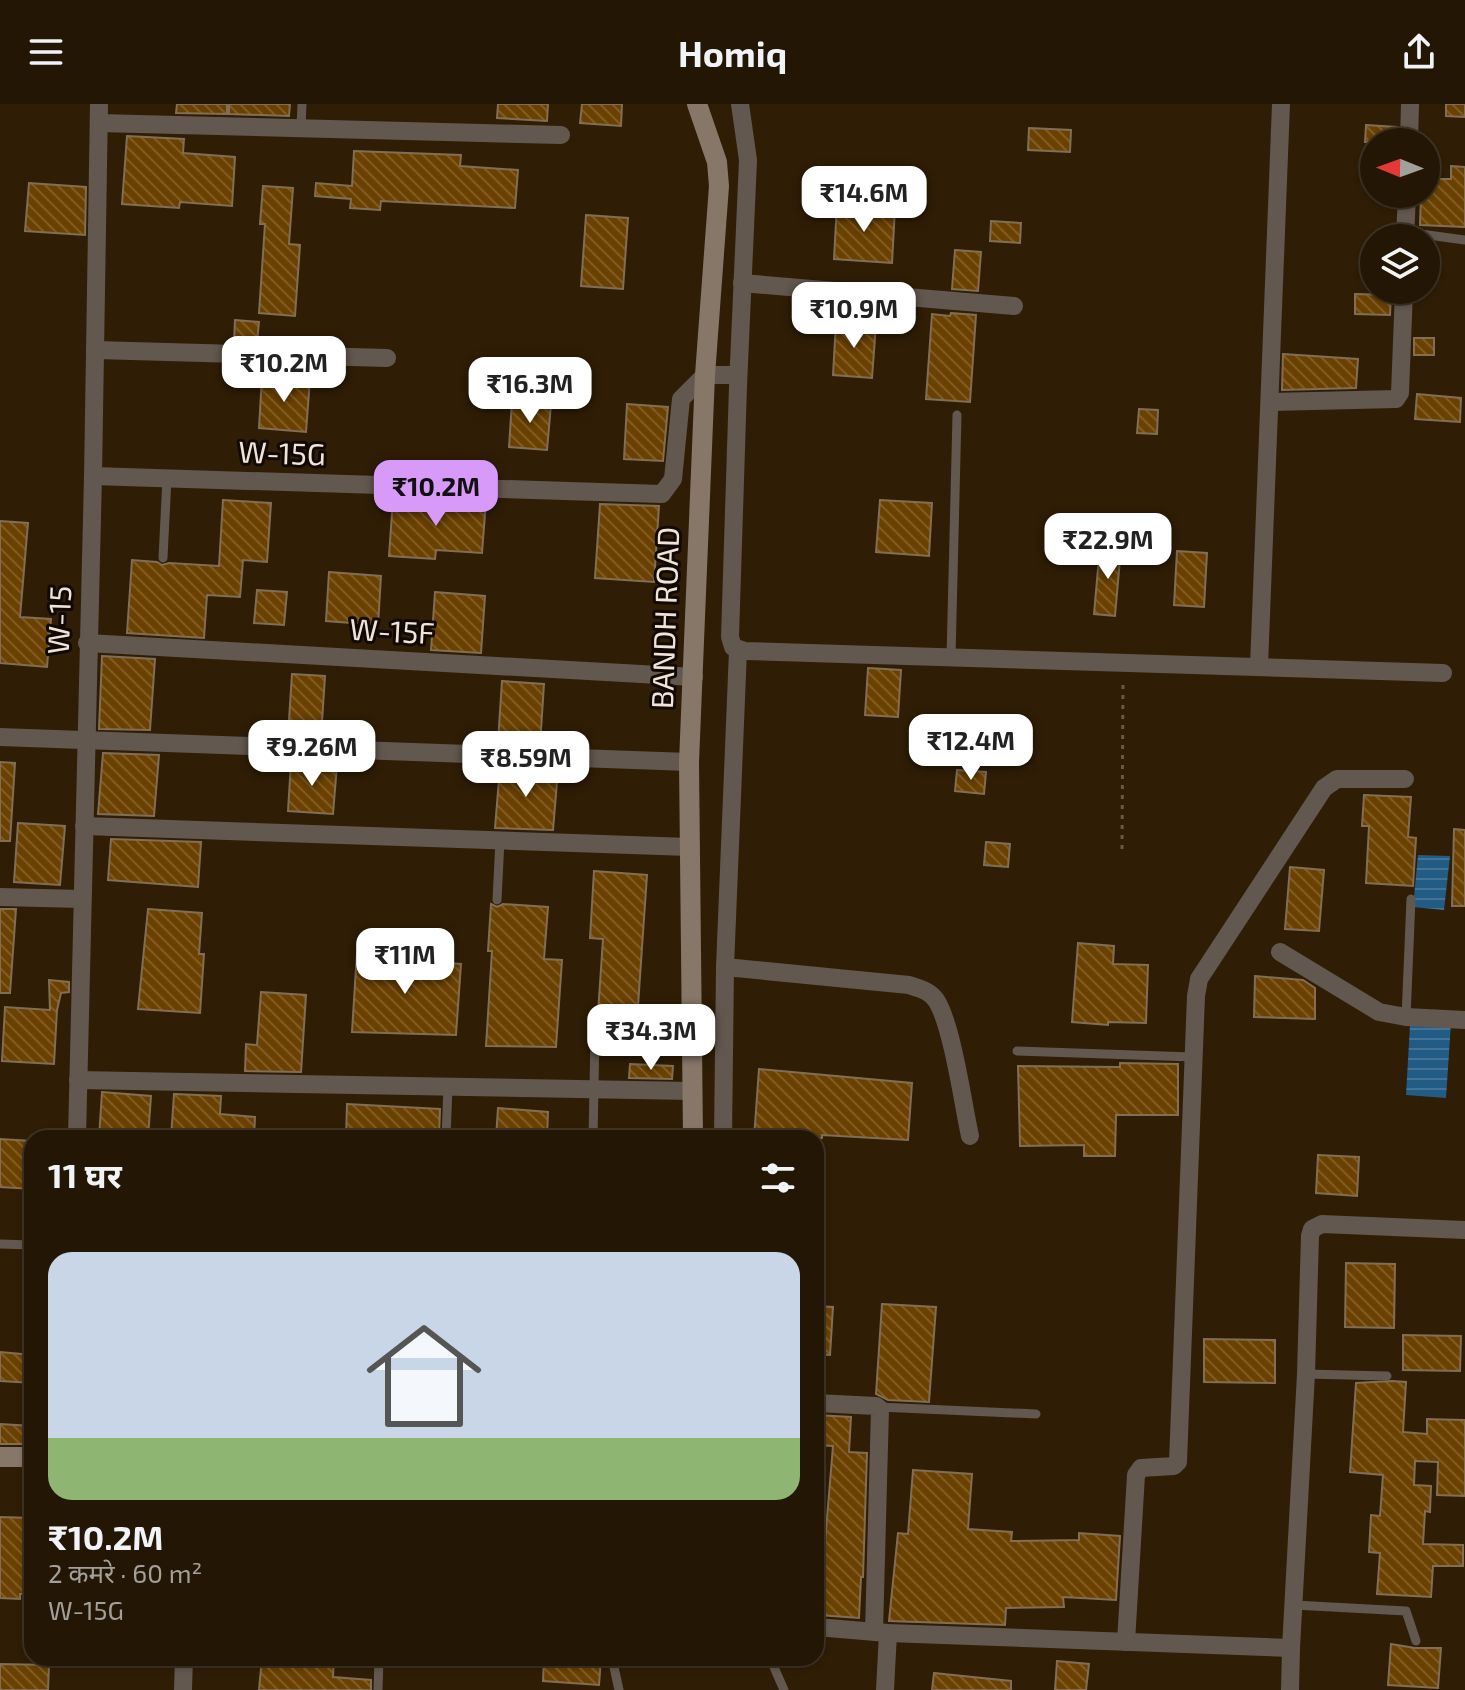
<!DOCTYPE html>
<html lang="hi">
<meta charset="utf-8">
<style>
body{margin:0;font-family:"Exo 2","Noto Sans Devanagari",sans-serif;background:#2f2313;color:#f1f3f6;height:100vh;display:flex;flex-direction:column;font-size:30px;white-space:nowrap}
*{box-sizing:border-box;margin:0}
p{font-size:26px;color:#a39f9a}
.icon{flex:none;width:44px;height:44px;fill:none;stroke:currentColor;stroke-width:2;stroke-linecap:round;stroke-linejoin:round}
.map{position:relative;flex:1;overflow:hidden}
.sheet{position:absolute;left:24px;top:1026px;width:800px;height:536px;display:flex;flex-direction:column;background:#231604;border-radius:24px;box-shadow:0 2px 6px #0004,0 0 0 2px #403526}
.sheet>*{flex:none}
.needle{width:52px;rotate:271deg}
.controls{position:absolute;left:1360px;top:24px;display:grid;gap:16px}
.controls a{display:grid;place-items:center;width:80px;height:80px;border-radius:50%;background:#231604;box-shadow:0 2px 6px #0004,0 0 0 2px #403526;font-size:40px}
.price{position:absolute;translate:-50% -68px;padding:0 18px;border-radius:16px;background:#fff;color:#222;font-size:26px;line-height:52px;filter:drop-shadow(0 2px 4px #0008)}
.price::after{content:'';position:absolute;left:50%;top:48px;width:24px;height:18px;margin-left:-12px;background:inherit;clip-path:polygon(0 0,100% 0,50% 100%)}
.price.selected{background:#d89af8;color:#111}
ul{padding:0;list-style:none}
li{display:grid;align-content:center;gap:16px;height:424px;padding:0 24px}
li+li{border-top:2px solid #403526}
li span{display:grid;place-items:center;height:248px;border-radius:24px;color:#555}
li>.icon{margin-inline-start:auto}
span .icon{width:144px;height:144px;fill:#fffc;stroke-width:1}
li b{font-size:34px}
h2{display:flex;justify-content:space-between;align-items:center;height:96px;padding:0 24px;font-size:34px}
header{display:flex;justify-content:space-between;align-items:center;height:104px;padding:0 24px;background:#231604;font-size:36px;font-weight:700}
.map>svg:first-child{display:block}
.water{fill:url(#water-rules)}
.building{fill:url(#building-back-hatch);stroke:#826d55;stroke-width:2}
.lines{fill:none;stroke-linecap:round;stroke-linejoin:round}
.path{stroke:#695945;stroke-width:3;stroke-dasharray:4 6;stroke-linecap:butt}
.lane{stroke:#62584f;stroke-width:9}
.street{stroke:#62584f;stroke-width:18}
.secondary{stroke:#877768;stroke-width:20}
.labels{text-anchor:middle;stroke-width:6;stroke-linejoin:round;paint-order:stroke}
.street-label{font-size:30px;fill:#f1e4d7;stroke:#110903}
</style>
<header><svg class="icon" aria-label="menu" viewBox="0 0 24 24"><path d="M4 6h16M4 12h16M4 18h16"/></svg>Homiq<svg class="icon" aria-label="share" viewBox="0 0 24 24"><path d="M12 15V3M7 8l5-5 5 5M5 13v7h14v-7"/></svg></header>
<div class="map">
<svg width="1465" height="1586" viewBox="0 0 1465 1586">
<defs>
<pattern id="water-rules" width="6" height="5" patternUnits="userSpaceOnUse" patternTransform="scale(2)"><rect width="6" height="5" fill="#225c85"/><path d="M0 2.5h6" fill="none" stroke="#437396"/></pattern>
<pattern id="building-back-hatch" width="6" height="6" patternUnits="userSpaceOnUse" patternTransform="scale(2)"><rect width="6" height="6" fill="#6a4100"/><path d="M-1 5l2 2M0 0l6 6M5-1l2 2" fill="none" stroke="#805c24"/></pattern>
</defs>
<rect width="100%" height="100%" fill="#2f1d06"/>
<g class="water">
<polygon points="1418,751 1450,752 1444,806 1413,803"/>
<polygon points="1451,919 1446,994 1406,991 1410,921"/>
</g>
<g class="building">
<polygon points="177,0 227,0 227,10 176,9"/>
<polygon points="229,0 290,0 289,12 229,10"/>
<polygon points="498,0 548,0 547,17 497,14"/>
<polygon points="582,0 622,0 621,22 580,19"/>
<polygon points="1446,0 1465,0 1465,13 1446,12"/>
<polygon points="1366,21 1397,23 1397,38 1365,38"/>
<polygon points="1029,24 1071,26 1070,48 1028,46"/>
<polygon points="127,32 184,35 183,49 235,53 232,102 180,98 179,104 122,100"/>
<polygon points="354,47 461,51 460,62 518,66 515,104 381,97 380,106 350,104 351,95 315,92 316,79 352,82"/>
<polygon points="1451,62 1465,63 1465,123 1420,121 1421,90 1426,90 1426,75 1451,75"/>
<polygon points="29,79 86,83 85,131 25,127"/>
<polygon points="263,82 293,84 289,140 300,141 295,212 259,209 265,120 260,120"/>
<polygon points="837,100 895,104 892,159 834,155"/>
<polygon points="586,111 628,114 623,185 581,182"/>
<polygon points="991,117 1021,119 1020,139 990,137"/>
<polygon points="955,146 981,148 978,187 952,185"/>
<polygon points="1355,190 1391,191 1390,211 1355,210"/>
<polygon points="951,209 976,211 970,298 926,295 932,210 950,212"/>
<polygon points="235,216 259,218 257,238 234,238"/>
<polygon points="836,218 876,220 872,274 833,271"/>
<rect x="1414" y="234" width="20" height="17"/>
<polygon points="1283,250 1358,255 1356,284 1282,286"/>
<polygon points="262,272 310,275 306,328 259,324"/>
<polygon points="1417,290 1461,294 1460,318 1415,315"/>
<polygon points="512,297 551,300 547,346 509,343"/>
<polygon points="627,300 668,303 663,357 624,355"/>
<polygon points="1139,305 1158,306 1157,330 1137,329"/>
<polygon points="393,395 443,399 443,395 486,397 482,449 436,446 435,455 389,452"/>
<polygon points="223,396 271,399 267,458 243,456 240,493 207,491 204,534 127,529 132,456 157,458 162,461 169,459 219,462"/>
<polygon points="880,396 932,399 929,452 876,448"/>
<polygon points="600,400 659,402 654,478 595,474"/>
<polygon points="0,417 28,419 20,513 51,515 47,563 0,559"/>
<polygon points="1100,442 1121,444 1115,512 1094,510"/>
<polygon points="1177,447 1207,449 1204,503 1174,501"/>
<polygon points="329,468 381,472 378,521 326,517"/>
<polygon points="257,486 287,488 284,521 254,519"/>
<polygon points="435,488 485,492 481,549 431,546"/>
<polygon points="102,552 155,555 150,626 99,625"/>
<polygon points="868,564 901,566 898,613 865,611"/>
<polygon points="292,570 325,572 321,633 288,631"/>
<polygon points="502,577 544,580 540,641 498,638"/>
<polygon points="103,649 159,651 154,712 98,710"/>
<polygon points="0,658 15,659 10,737 0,737"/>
<polygon points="291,658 337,661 333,710 288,707"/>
<polygon points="500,663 558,666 553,726 495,724"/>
<polygon points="957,666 986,668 984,690 955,687"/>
<polygon points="1364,691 1411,693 1408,733 1416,734 1413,782 1366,779 1369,722 1362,722"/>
<polygon points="18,719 65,722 60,781 14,778"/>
<polygon points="1454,725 1465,726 1465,802 1452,802"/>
<polygon points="111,735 201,738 198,783 108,776"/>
<polygon points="986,738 1010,740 1008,763 984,761"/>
<polygon points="1290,763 1324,766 1319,827 1285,825"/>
<polygon points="594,767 647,771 636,931 602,929 597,924 603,835 590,834"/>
<polygon points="491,800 497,803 503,800 548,803 544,855 562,856 556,943 486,942 492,847 488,847"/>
<polygon points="0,805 16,805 10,889 0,889"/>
<polygon points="148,805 202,809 199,850 204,850 200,909 138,905"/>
<polygon points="1078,839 1114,842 1113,860 1148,861 1146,919 1108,918 1108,921 1072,918"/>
<polygon points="357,848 389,850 389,855 461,860 456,931 352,928"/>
<polygon points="1255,872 1303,876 1315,884 1315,915 1254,913"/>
<polygon points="49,876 69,878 69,888 61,889 57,906 54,960 2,957 5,903 50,906"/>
<polygon points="261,888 306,891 301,968 245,967 246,940 257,941"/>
<polygon points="1120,959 1178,960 1178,1011 1116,1011 1115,1052 1084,1052 1084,1041 1020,1042 1018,962 1120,963"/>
<polygon points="630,960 673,962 672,975 629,974"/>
<polygon points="759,965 912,979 908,1036 822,1031 822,1034 754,1034"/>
<polygon points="102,988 151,992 148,1034 99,1034"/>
<polygon points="174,990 221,992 220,1010 255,1013 254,1034 171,1034"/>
<polygon points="347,1000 440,1005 439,1034 346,1034"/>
<polygon points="498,1004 548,1008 547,1034 496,1034"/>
<polygon points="0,1035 32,1037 32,1085 0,1083"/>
<polygon points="1318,1051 1359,1053 1357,1092 1316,1089"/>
<polygon points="1346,1159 1395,1160 1394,1224 1345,1223"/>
<polygon points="882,1200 936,1203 929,1298 888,1296 876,1290"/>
<polygon points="816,1202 833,1203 830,1251 816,1250"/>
<polygon points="1403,1231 1461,1232 1460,1267 1403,1266"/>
<polygon points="1204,1235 1275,1236 1275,1279 1204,1278"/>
<polygon points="0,1248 32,1251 32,1279 0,1277"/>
<polygon points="1392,1277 1406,1278 1403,1328 1427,1330 1427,1315 1465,1316 1465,1392 1437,1391 1438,1358 1415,1357 1414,1381 1431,1382 1430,1408 1425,1407 1423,1440 1463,1441 1463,1462 1433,1462 1431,1493 1377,1490 1380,1449 1369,1448 1371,1411 1380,1412 1383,1371 1350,1368 1356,1279"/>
<polygon points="816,1311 851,1313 849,1348 867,1349 863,1473 861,1473 859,1514 819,1511 833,1342 816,1341"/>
<polygon points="0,1320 32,1322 32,1340 0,1340"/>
<polygon points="913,1366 972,1370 968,1425 1012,1428 1011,1437 1079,1436 1079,1429 1120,1432 1116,1496 1063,1493 1064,1503 1006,1504 1005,1521 889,1517 898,1429 908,1430"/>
<polygon points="0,1413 32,1414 32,1490 20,1490 20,1495 0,1494"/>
<polygon points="1391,1540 1415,1544 1441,1544 1438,1584 1388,1581"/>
<polygon points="262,1554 334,1554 333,1573 371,1576 371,1586 259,1586"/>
<polygon points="544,1554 601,1554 599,1581 543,1577"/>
<polygon points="1057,1557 1089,1560 1086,1586 1055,1586"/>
<polygon points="0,1560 49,1561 48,1586 0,1586"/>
<polygon points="934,1569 1011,1577 1011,1586 932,1586"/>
</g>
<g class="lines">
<polyline class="path" points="1122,745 1123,575"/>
<g class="lane">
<polyline points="301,23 302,0"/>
<polyline points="1406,128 1465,136"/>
<polyline points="163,454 167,374"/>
<polyline points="951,553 957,311"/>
<polyline points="497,796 500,736"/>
<polyline points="1406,913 1411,795"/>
<polyline points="1017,947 1193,953"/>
<polyline points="446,1034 448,982"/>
<polyline points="593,1034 595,931"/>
<polyline points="0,1140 32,1141"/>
<polyline points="1306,1270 1387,1272"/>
<polyline points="879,1303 1036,1310"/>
<polyline points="1294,1501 1406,1507 1416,1537"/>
<polyline points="612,1554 619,1586"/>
<polyline points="770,1554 784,1586"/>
<polyline points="378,1586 379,1554"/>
</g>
<g class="street">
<polyline points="740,0 748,56 738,282 730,533 733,543 745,547 1443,569"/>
<polyline points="99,19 561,31"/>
<polyline points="1409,38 1410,0"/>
<polyline points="1405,134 1407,90"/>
<polyline points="742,179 1014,202"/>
<polyline points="96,246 387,254"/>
<polyline points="1271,298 1396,295 1400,289 1404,186"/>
<polyline points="93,372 662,390 673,375 681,295 705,271 738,271"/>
<polyline points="87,539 694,573"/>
<polyline points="1259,562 1281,0"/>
<polyline points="0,633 689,658"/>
<polyline points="84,722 689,743"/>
<polyline points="0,793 82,795"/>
<polyline points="1280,848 1379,908 1406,913 1465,916"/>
<path d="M725,863L909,881C920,885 929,886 936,896C952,920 963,1000 970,1032"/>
<polyline points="78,976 691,987"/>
<polyline points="77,1034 93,372 99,0"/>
<polyline points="723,1034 725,863 738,546"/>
<polyline points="816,1299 876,1302 880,1305 874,1528"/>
<polyline points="816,1523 888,1529 1291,1544 1306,1270 1310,1132 1312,1125 1322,1120 1465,1126"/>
<polyline points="1126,1538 1136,1371 1141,1364 1174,1362 1178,1358 1196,892 1199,875 1324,684 1337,675 1405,675"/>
<polyline points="183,1586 184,1554"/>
<polyline points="885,1586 888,1529"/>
<polyline points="1290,1586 1291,1544"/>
</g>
<g class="secondary">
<polyline points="693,1034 689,658 705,271 719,82 717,58 697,0"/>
<polyline points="0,1353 32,1353"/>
</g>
</g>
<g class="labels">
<g class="street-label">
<text transform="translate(282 350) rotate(2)" y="10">W-15G</text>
<text transform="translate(666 514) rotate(-88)" y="10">BANDH ROAD</text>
<text transform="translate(60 516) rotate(-88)" y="10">W-15</text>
<text transform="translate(392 528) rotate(3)" y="10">W-15F</text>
</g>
</g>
</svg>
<div class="controls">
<a><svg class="needle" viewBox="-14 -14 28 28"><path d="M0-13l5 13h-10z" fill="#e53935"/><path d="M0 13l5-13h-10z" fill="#a39f9a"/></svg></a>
<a><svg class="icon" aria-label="layers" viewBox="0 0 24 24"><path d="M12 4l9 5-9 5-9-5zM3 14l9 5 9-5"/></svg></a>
</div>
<b class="price" style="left:864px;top:130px">₹14.6M</b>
<b class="price" style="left:854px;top:246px">₹10.9M</b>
<b class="price" style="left:284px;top:300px">₹10.2M</b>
<b class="price" style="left:530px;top:321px">₹16.3M</b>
<b class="price selected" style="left:436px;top:424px">₹10.2M</b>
<b class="price" style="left:1108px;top:477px">₹22.9M</b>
<b class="price" style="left:971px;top:678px">₹12.4M</b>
<b class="price" style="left:312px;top:684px">₹9.26M</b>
<b class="price" style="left:526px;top:695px">₹8.59M</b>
<b class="price" style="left:405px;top:892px">₹11M</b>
<b class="price" style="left:651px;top:968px">₹34.3M</b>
<section class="sheet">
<h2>11 घर<svg class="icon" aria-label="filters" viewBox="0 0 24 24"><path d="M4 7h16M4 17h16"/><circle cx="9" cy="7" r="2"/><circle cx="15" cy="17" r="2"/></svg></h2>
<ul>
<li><span style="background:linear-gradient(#c9d6e8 75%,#8fb573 0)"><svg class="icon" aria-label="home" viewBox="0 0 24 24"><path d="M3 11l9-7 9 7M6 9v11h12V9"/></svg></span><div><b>₹10.2M</b><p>2 कमरे · 60 m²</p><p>W-15G</p></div></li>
</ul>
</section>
</div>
